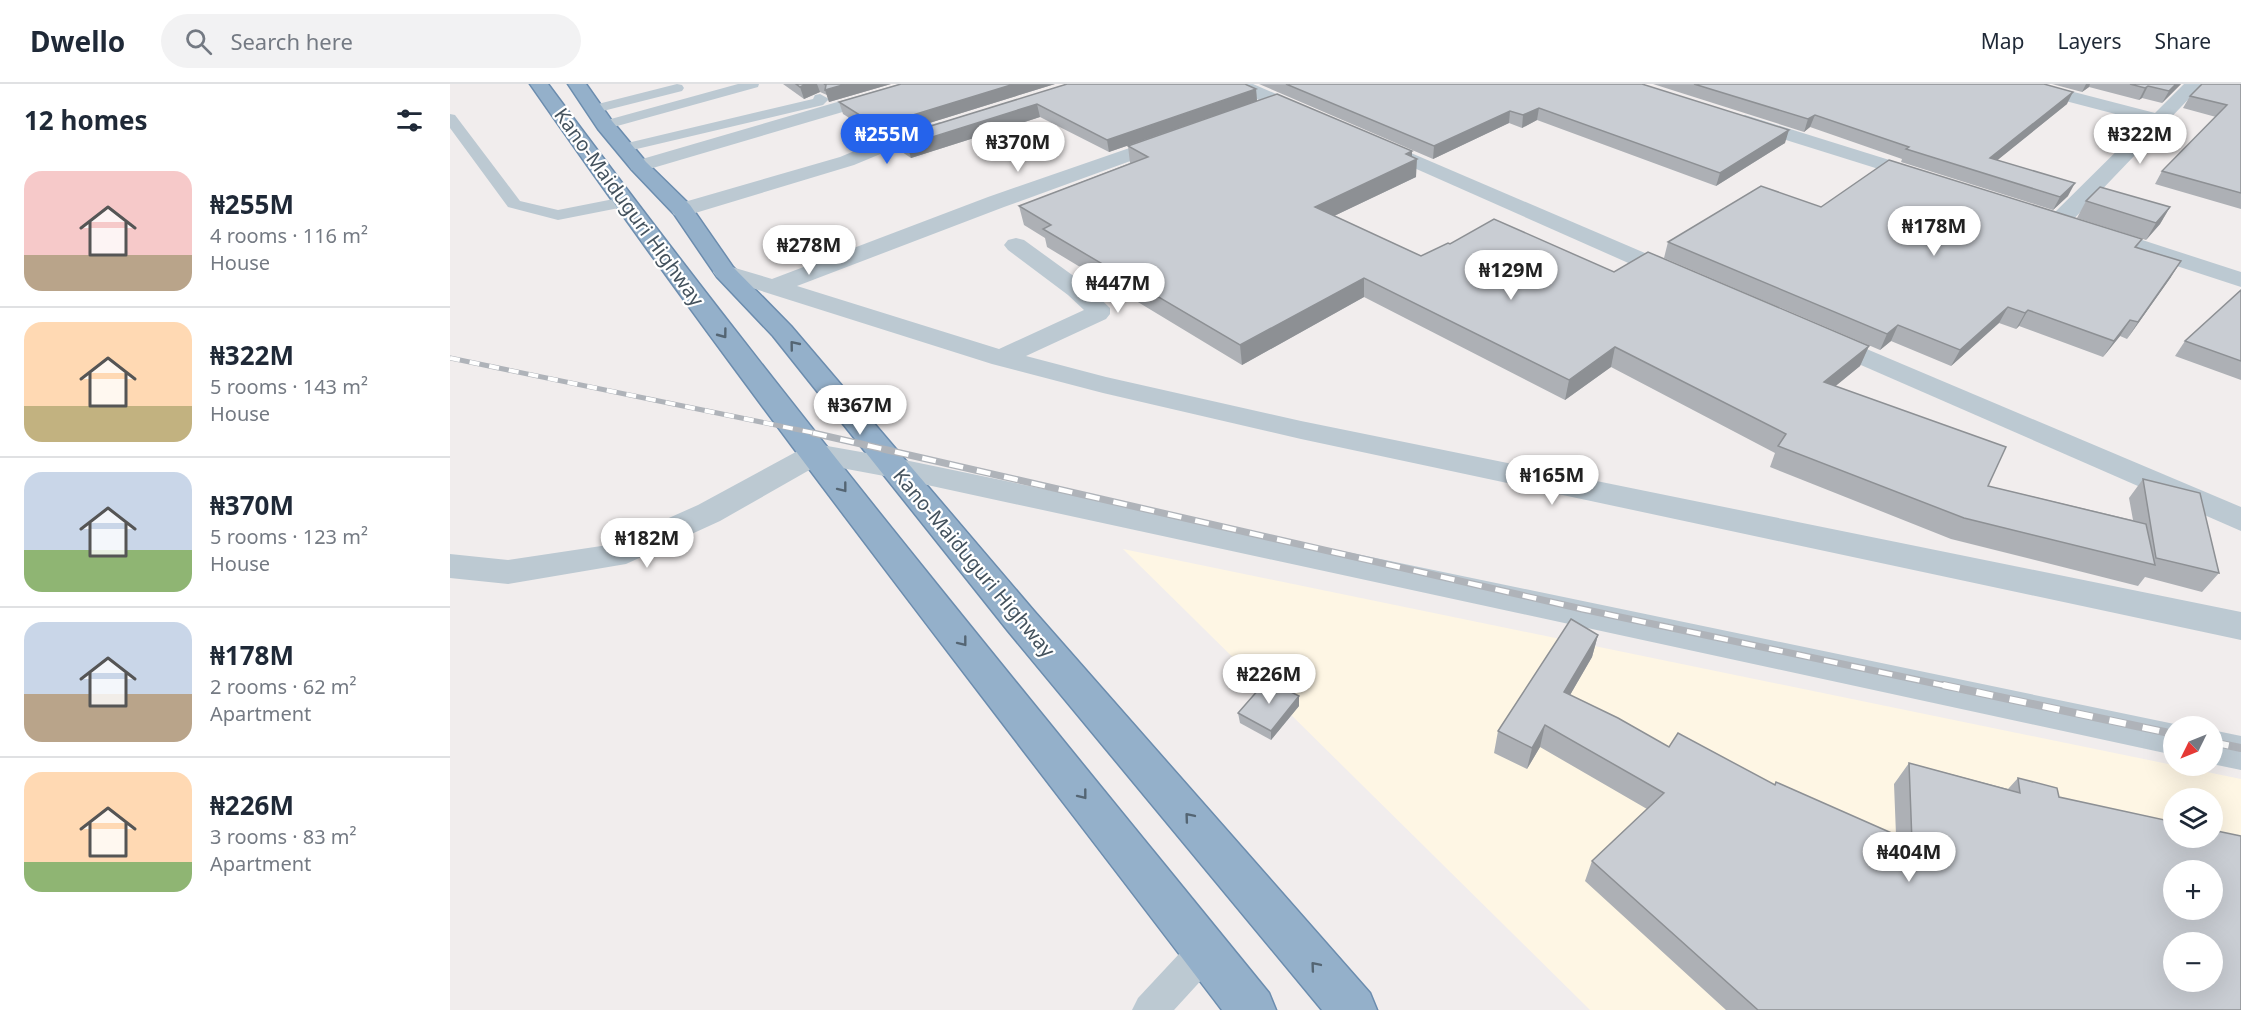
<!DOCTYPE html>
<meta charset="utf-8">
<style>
body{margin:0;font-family:"Noto Sans",sans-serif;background:#f2f2f3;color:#1f2937;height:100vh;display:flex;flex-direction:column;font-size:22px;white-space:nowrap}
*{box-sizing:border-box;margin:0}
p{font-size:20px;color:#747a83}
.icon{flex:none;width:33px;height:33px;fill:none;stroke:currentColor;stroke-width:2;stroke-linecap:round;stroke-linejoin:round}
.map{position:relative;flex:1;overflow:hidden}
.sheet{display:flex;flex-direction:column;background:#fff;width:450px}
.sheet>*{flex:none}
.needle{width:39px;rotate:227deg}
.controls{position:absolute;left:1713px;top:632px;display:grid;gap:12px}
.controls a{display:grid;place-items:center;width:60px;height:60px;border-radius:50%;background:#fff;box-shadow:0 6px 24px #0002;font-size:30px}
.price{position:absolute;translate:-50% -51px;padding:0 14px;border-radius:21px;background:#fff;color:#222;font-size:20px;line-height:39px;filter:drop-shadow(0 2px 3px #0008)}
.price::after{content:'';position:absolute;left:50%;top:36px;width:18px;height:14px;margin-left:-9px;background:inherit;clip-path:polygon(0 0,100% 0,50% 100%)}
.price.active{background:#2563eb;color:#fff}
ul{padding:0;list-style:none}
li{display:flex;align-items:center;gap:18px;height:150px;padding:0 24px}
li+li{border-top:2px solid #e0e1e3}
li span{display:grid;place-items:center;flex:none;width:168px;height:120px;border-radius:18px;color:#555}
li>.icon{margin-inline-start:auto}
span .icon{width:72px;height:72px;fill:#fffc;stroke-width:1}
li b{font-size:26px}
h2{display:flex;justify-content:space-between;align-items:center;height:72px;padding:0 24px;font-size:26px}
header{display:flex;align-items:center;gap:36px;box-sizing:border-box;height:84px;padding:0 30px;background:#fff;border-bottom:2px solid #e0e1e3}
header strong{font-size:28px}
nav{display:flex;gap:33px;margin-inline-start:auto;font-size:21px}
.search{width:420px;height:54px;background:#f2f2f3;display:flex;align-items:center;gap:15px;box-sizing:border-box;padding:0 21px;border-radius:33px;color:#747a83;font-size:22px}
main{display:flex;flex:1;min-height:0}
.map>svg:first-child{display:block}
.commercial{fill:#fef6e4;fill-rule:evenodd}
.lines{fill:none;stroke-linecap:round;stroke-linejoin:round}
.trunk-casing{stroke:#6b8cae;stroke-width:3}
.service{fill:#bcc9d2;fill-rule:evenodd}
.minor{fill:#bcc9d2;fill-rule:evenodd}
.trunk{fill:#94b0ca;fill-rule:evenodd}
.rail-far2-casing{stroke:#afb3b9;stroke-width:5}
.rail-far1-casing{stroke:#afb3b9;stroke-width:7}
.rail-casing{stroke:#afb3b9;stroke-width:8}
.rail-far2{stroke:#fff;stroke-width:4;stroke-dasharray:10;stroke-linecap:butt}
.rail-far1{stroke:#fff;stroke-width:4.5;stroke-dasharray:14;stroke-linecap:butt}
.rail{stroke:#fff;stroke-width:6;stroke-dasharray:17;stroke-linecap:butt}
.wall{fill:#adb0b5}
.shaded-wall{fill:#8d9094}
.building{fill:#c9cdd3;stroke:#8d9094;stroke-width:1.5;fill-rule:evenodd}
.oneway{stroke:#546573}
.labels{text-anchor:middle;stroke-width:4.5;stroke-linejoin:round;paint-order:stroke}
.street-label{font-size:20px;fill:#44525d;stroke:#fff}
</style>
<header>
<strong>Dwello</strong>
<div class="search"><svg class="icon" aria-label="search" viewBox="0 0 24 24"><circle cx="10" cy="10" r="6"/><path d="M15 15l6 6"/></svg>Search here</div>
<nav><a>Map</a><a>Layers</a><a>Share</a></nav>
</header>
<main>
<section class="sheet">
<h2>12 homes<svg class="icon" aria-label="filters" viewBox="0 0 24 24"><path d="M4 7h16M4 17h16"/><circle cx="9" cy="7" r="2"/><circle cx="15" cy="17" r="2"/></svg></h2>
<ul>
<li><span style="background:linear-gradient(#f6c9c9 70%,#b9a48a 0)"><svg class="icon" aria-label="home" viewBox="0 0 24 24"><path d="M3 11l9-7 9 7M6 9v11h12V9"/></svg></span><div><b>₦255M</b><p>4 rooms · 116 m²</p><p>House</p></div></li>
<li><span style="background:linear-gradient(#ffd9b3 70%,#c2b280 0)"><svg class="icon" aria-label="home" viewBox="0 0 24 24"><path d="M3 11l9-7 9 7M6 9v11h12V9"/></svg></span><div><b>₦322M</b><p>5 rooms · 143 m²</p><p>House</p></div></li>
<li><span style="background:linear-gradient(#c9d6e8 65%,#8fb573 0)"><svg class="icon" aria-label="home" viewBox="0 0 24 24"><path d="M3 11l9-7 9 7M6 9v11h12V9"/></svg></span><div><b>₦370M</b><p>5 rooms · 123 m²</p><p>House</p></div></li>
<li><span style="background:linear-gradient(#c9d6e8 60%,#b9a48a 0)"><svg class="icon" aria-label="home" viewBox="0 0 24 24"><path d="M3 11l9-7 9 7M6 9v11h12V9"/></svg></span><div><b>₦178M</b><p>2 rooms · 62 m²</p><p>Apartment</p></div></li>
<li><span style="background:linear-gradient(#ffd9b3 75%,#8fb573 0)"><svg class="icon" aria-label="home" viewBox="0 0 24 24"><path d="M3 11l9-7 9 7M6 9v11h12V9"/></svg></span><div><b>₦226M</b><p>3 rooms · 83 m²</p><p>Apartment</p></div></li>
</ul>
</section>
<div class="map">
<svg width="1791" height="926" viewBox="0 0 1791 926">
<rect width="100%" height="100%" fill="#f1eded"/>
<path class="commercial" d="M673,465L1791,695V926H1140ZM1724,714H1762V753H1724ZM1724,786H1762V825H1724ZM1724,858H1762V897H1724Z"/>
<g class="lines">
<g class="trunk-casing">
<g id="trunk">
<path d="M80,0H98C328,311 575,609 819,909L826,926H772C539,620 300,317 80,0Z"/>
<polygon points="118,0 136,0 162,37 196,78 240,121 283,183 341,242 584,527 920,909 927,926 872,926 558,547 323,252 267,193 224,130 182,86 148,45"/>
</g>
</g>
<g class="service">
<polygon points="227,0 232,1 234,4 232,7 145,29 138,25 140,22"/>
<polygon points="288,0 309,0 308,3 160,44 155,45 148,41 150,38"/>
<polygon points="370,10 379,15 373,21 174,68 167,64 169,61 363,15 365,11"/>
<polygon points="0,30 5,31 70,117 108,126 174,113 182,118 174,123 108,136 58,123 0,44"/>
<polygon points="755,850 767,855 772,867 767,879 724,926 682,926 688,914 743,855"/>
</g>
<g class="minor">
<polygon points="449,0 477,0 474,4 196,86 182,86 179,82 182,78"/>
<polygon points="779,0 803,0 866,27 868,31 866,35 852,35 782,4"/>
<polygon points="1563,0 1593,0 1705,29 1734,0 1753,0 1618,141 1610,143 1602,141 1599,136 1602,131 1696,38 1566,4"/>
<polygon points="1295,31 1481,89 1484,93 1481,97 1474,99 1467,97 1288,41 1286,37 1288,33"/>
<polygon points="490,38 497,40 500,44 497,48 440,66 404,81 232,133 224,131 221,126 224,121 390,73 426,58"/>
<polygon points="720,50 727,52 730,56 727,60 554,123 347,202 549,265 634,226 618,211 558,166 554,161 558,156 566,154 574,156 636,201 660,224 660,230 656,235 576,272 656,293 851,337 1791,528 1791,556 851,355 653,309 542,280 267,193 263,188 267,183 275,181 322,195 538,113"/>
<polygon points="926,54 1237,187 1240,192 1237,197 1228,199 1219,197 919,64 916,60 919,56"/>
<polygon points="1646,141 1791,188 1791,203 1638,153 1635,148 1638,143"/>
<polygon points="1374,247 1791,423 1791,447 1365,261 1361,255 1365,249"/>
<polygon points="366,360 445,374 1734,642 1724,642 1724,671 445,394 370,380 270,437 176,480 58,500 0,494 0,470 58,476 158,461 248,421 355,363"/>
<polygon points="1762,646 1791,652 1791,686 1762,680"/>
</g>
<use href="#trunk" class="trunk"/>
<g class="rail-far2-casing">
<polyline id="rail-far2" points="0,274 369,350"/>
</g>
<g class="rail-far1-casing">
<polyline id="rail-far1" points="363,349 1132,525 1501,603"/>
</g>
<g class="rail-casing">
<g id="rail">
<polyline points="1493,601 1724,650"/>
<polyline points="1762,658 1791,664"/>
</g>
</g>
<use href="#rail-far2" class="rail-far2"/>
<use href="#rail-far1" class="rail-far1"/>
<use href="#rail" class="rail"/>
</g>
<g class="wall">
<polygon points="333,0 441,0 379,18 377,11 370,8 354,15"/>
<polygon points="451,0 605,0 431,54 393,30 389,18"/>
<polygon points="617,0 806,5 807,17 659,68 590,33 461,74 449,66 445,53"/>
<polygon points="809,0 1192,0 1335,59 1266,102 1087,36 1072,44 1059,39 983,75"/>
<polygon points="1203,0 1594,0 1617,20 1547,76 1618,112 1603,126 1451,78 1452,75 1360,43 1354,48"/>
<polygon points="1602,0 1731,0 1712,19 1692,14 1689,16 1639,3 1632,8"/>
<polygon points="1791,0 1791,125 1705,100 1712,87 1766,33 1733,24 1740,12"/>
<polygon points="678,62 962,73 966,93 884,132 971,172 1000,160 1164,188 1419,262 1410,282 1385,302 1538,402 1683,436 1679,414 1693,395 1769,489 1752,508 1695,493 1688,502 1501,455 1320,383 1325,369 1161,283 1115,316 914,213 792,281 597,163 595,154 574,141 569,122 680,79"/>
<polygon points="1636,117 1720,123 1710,140 1696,156 1627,134"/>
<polygon points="1371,123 1692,155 1687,163 1721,193 1677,255 1670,252 1653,273 1569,242 1566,245 1549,239 1501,282 1441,257 1430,266 1214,174 1218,158"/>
<polygon points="1791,206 1791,296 1725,272 1735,257"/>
<polygon points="1148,551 1142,573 1120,611 1219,663 1325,701 1326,698 1446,751 1444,700 1459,679 1558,705 1568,694 1609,713 1791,926 1276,926 1135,797 1142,777 1197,725 1090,663 1077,685 1044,669 1048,647"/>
<polygon points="849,622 821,656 790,639 788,629"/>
</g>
<g class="shaded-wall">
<polygon points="356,0 367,0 370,8 354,15 350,3"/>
<polygon points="396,0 441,0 379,18 375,6"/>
<polygon points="564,0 605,0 431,54 427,42"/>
<polygon points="1636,0 1640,0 1639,3 1632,8"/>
<polygon points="1726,0 1731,0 1712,19 1719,7"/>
<polygon points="1698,2 1692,14 1689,16 1695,4"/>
<polygon points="806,5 807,17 659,68 657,56"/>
<polygon points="1623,8 1617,20 1534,87 1540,74"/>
<polygon points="587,20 590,33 461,74 457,61"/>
<polygon points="1089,24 1087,36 1072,44 1073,31"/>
<polygon points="1060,27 1059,39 983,75 984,62"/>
<polygon points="1365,31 1360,43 1354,48 1358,35"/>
<polygon points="1339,46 1335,59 1266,102 1270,89"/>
<polygon points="962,67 962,78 967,75 966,93 865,141 865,123"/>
<polygon points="1625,99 1618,112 1603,126 1610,113"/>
<polygon points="1720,123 1710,140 1696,156 1706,139"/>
<polygon points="1731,177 1721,193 1677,255 1688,238"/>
<polygon points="914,194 914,213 792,281 790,261"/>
<polygon points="1558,223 1549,239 1501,282 1510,266"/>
<polygon points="1578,226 1569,242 1566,245 1575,229"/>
<polygon points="1680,236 1670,252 1653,273 1664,257"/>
<polygon points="1448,241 1441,257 1430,266 1437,250"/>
<polygon points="1419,262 1410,282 1365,319 1374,298"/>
<polygon points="1165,263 1161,283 1115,316 1119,296"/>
<polygon points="1148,551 1142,573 1109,630 1114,608"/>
<polygon points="849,612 849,622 821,656 821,647"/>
<polygon points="1095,641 1090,663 1077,685 1082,664"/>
</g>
<g class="building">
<polygon points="346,0 356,0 350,3"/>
<polygon points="374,0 396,0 375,6 376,1"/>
<polygon points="451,0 564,0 427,42 389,18"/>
<polygon points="617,0 795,0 806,5 657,56 587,20 457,61 445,53"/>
<polygon points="836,0 1192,0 1339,46 1270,89 1089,24 1073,31 1060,27 984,62"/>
<polygon points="1244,0 1594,0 1623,8 1540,74 1625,99 1610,113 1456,65 1459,63 1365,31 1358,35"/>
<polygon points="1680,0 1726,0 1719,7 1698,2 1695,4"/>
<polygon points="1752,0 1791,0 1791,109 1712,87 1777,21 1740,12"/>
<polygon points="827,10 962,67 956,70 967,75 865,123 971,172 998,159 1000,160 1044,135 1164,188 1198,168 1419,262 1374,298 1556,363 1538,402 1696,440 1705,481 1514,434 1328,362 1336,350 1165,263 1119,296 914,194 790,261 593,145 601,141 569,122 698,73 678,62"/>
<polygon points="1439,76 1692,155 1685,163 1731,177 1688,238 1680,236 1664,257 1578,226 1575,229 1558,223 1510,266 1448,241 1437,250 1218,158 1311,102 1371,123"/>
<polygon points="1650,103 1720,123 1706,139 1636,117"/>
<polygon points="1791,206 1791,277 1735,257"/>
<polygon points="1693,395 1750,409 1769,489 1706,474"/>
<path d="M1121,535L1148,551L1114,608L1168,634L1219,663L1228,649L1325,701L1326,698L1462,758L1459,679L1570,709L1568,694L1607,704L1609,713L1724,738V753H1762V746L1791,752V926H1308L1142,777L1214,709L1095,641L1082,664L1048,647ZM1724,786H1762V825H1724ZM1724,858H1762V897H1724Z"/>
<polygon points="817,596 849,612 821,647 788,629"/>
</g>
<defs><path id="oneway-chevron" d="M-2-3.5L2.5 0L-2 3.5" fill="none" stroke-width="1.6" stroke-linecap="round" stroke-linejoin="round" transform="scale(1.5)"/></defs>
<g class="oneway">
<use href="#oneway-chevron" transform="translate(273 250) rotate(53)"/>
<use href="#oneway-chevron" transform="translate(344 261) rotate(-129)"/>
<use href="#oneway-chevron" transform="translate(393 404) rotate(52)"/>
<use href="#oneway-chevron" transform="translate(513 558) rotate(52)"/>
<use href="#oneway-chevron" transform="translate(633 711) rotate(52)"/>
<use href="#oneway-chevron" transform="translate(739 733) rotate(-130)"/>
<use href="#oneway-chevron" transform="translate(865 882) rotate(-130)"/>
</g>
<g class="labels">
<g class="street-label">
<text transform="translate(179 123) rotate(54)" y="7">Kano-Maiduguri Highway</text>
<text transform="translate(524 479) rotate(50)" y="7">Kano-Maiduguri Highway</text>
</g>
</g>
</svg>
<div class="controls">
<a><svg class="needle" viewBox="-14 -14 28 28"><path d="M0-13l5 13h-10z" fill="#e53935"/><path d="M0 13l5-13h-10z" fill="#747a83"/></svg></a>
<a><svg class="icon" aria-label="layers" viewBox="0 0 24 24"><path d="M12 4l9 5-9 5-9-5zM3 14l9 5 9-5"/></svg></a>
<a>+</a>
<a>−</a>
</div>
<b class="price active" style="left:437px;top:81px">₦255M</b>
<b class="price" style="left:1690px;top:81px">₦322M</b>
<b class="price" style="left:568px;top:89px">₦370M</b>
<b class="price" style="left:1484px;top:173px">₦178M</b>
<b class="price" style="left:359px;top:192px">₦278M</b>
<b class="price" style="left:1061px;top:217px">₦129M</b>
<b class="price" style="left:668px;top:230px">₦447M</b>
<b class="price" style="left:410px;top:352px">₦367M</b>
<b class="price" style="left:1102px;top:422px">₦165M</b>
<b class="price" style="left:197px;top:485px">₦182M</b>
<b class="price" style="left:819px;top:621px">₦226M</b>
<b class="price" style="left:1459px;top:799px">₦404M</b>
</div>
</main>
